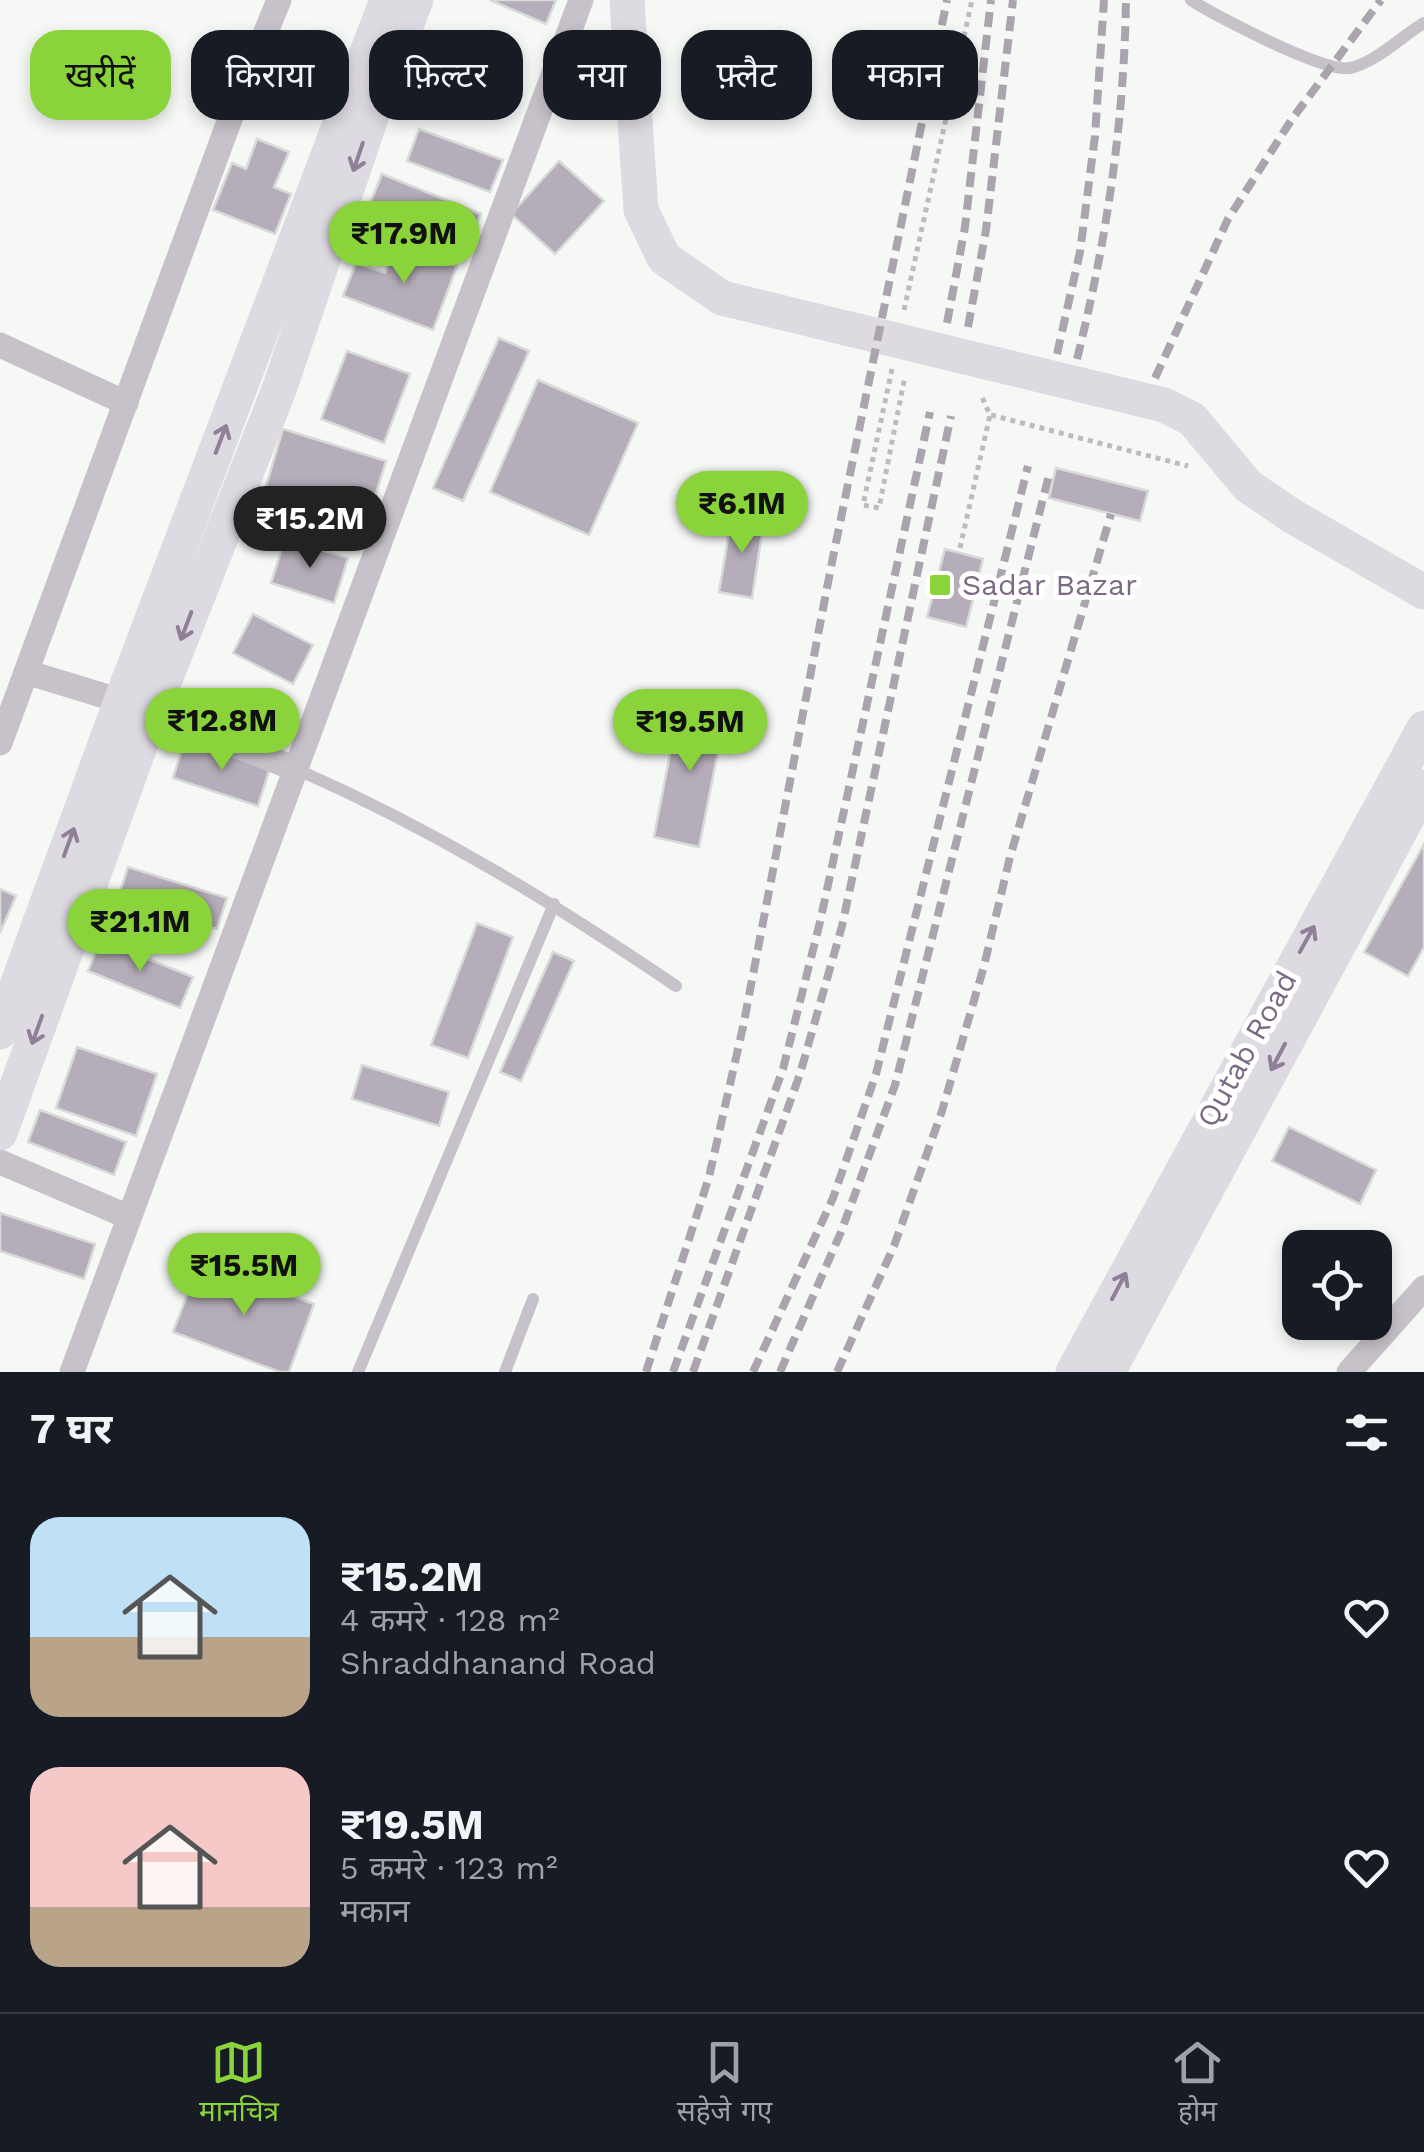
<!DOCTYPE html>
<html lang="hi">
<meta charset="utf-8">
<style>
body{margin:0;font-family:"Work Sans","Noto Sans Devanagari",sans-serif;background:#20242c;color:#f1f3f6;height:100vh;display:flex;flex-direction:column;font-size:38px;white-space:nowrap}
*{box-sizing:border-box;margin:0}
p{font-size:32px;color:#9ea1a6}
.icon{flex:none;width:55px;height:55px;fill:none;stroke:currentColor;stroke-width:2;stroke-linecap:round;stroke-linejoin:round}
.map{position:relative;height:1372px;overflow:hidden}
.drawer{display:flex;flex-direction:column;background:#171b24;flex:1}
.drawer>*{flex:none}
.banner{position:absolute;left:30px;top:30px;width:1365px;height:90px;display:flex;gap:20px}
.controls{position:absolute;left:1282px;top:1230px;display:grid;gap:20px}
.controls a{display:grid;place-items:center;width:110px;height:110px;border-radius:20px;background:#171b24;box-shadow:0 5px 15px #0003;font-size:50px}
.price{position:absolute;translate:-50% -85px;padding:0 22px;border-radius:35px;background:#8ad33b;color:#111;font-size:32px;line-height:65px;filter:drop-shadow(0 2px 5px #0008)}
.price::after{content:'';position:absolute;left:50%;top:60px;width:30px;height:22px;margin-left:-15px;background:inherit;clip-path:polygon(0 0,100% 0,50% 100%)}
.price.current{background:#222;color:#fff}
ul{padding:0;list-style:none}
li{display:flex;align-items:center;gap:30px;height:250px;padding:0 30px}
li span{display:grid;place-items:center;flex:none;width:280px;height:200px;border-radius:30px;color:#555}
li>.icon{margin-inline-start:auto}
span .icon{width:120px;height:120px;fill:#fffc;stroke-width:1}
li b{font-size:42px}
h2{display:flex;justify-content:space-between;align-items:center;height:120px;padding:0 30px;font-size:42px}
.tag{padding:0 35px;border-radius:30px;background:#171b24;box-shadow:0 5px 15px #0003;font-size:35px;line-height:90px}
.tag.current{background:#8ad33b;color:#111}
.dock{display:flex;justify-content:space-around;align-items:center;height:140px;border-top:2px solid #363941;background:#171b24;font-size:28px;color:#9ea1a6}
.dock a{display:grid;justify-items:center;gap:5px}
.dock .current{color:#8ad33b}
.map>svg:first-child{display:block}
.building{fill:#b5adb9;stroke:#d8dad8;stroke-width:2.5}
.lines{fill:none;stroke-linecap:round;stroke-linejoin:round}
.path{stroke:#bebabf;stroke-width:5;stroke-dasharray:5 5;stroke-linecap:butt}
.lane{stroke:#c7c2c9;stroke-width:12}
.street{stroke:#c7c2c9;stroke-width:25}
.secondary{stroke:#dedae1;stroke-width:35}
.rail{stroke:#aba4ae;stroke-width:8;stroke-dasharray:15 8;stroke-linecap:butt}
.oneway{stroke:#908097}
.poi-dot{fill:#8ad33b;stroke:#fff;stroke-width:4}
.labels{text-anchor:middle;stroke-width:10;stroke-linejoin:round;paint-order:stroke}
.poi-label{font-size:30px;fill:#7c6a84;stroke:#fff;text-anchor:start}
.street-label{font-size:30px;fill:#7c6a84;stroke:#fff}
</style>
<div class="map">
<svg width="1424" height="1372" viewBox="0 0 1424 1372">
<rect width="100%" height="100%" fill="#f6f8f6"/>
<g class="building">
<polygon points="490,0 556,0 546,24"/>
<polygon points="267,70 293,80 278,118 253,108"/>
<polygon points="419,129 503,160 490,192 407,161"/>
<polygon points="257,139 289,152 274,187 291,194 275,234 213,210 232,163 246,169"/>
<polygon points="559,161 604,201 555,254 511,214"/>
<polygon points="382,174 481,214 464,256 365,216"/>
<polygon points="396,243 457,266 433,330 343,296 356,263 385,273"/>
<polygon points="499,338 529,351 463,501 433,488"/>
<polygon points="347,351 410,374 384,443 321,419"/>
<polygon points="538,380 638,423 589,535 490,492"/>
<polygon points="283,429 386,461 361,542 259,510"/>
<polygon points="1056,468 1148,491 1140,521 1049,498"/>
<polygon points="732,515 764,520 752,598 719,592"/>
<polygon points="285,539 348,558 334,603 271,583"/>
<polygon points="945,549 983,559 966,627 927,617"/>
<polygon points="253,614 313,645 293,684 233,653"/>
<polygon points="680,702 726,711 699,847 654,837"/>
<polygon points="185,740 270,768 258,806 173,778"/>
<polygon points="1424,844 1424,947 1408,976 1364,952"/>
<polygon points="128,867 227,898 217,929 118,899"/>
<polygon points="0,889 16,896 0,933"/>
<polygon points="477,923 513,937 468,1058 431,1045"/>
<polygon points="101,940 193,977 180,1008 88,971"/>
<polygon points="553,952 574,961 521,1081 500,1072"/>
<polygon points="77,1047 157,1074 136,1136 56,1108"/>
<polygon points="362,1065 449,1092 439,1126 352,1099"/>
<polygon points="40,1110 126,1142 114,1175 28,1142"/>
<polygon points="1289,1127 1376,1170 1360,1204 1272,1161"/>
<polygon points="0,1213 95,1244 84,1279 0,1251"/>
<polygon points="200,1261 314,1304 289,1372 280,1372 173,1332"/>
</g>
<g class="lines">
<g class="path">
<polyline points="904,310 972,0"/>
<polyline points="892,369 863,505 879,508 905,376"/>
<polyline points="991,415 1188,466"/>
<polyline points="960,548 990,415 981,395"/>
</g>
<g class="lane">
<path d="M1191,0C1215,16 1325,73 1350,68C1375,63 1402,36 1424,23"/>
<path d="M296,769C435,830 550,901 676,986"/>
<polyline points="358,1372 554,904"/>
<polyline points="505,1372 533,1299"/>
</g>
<g class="street">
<polyline points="0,345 126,403"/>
<polyline points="26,672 121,701 296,769"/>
<polyline points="0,743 230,119 279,0"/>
<polyline points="0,1162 129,1217"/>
<polyline points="72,1372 581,0"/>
<polyline points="1349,1372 1424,1288"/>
</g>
<g class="secondary">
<polyline points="627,0 641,210 664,258 722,298 1164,405 1192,419 1248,486 1292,516 1424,592"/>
<polyline points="0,1032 121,701 387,0"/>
<polyline points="0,1133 152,713 280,387 378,97 416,0"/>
<polyline points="1073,1372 1424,728"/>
<polyline points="1108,1372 1424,787"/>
</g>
<g class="rail">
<polyline points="947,323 965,227 991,0"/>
<polyline points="968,327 986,230 1013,0"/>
<polyline points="1057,354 1080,252 1095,136 1104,0"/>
<path d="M1077,359C1107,239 1124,123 1126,0"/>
<polyline points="1155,378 1228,219 1292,119 1381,0"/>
<polyline points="646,1372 709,1177 743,1027 831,567 947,0"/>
<polyline points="673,1372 783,1069 820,922 930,412"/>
<polyline points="693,1372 800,1074 842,926 951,416"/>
<polyline points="753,1372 833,1198 876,1074 1028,466"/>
<polyline points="780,1372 841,1232 895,1085 1050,471"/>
<polyline points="837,1372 894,1246 942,1111 984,966 1010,857 1111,514"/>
</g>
</g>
<defs><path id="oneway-shaft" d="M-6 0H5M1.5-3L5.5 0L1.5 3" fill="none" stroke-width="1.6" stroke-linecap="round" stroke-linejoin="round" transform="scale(2.5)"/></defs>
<g class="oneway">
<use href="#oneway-shaft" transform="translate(358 157) rotate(109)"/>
<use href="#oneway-shaft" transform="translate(221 439) rotate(-69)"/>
<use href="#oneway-shaft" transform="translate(186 626) rotate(111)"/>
<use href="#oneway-shaft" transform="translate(69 842) rotate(-70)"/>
<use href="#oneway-shaft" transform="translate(1307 939) rotate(-61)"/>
<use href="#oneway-shaft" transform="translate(37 1030) rotate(110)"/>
<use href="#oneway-shaft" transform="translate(1278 1057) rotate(118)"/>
<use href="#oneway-shaft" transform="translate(1119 1286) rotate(-62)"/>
</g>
<rect class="poi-dot" x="928" y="573" width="24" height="24" rx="5"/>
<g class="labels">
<g class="poi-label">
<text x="962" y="595">Sadar Bazar</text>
</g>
<g class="street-label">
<text transform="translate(1247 1049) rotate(-61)" y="10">Qutab Road</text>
</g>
</g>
</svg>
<div class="controls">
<a><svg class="icon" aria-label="locate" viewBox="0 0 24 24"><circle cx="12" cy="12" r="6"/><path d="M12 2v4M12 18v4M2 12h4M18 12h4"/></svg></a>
</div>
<b class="price" style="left:404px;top:286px">₹17.9M</b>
<b class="price" style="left:742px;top:556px">₹6.1M</b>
<b class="price current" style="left:310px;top:571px">₹15.2M</b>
<b class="price" style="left:222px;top:773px">₹12.8M</b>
<b class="price" style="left:690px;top:774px">₹19.5M</b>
<b class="price" style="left:140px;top:974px">₹21.1M</b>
<b class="price" style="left:244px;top:1318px">₹15.5M</b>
<div class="banner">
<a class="tag current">खरीदें</a>
<a class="tag">किराया</a>
<a class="tag">फ़िल्टर</a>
<a class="tag">नया</a>
<a class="tag">फ़्लैट</a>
<a class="tag">मकान</a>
</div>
</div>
<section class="drawer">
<h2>7 घर<svg class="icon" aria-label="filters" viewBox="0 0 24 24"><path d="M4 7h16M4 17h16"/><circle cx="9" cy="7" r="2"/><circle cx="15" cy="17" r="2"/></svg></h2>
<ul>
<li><span style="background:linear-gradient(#bfe0f5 60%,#b9a48a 0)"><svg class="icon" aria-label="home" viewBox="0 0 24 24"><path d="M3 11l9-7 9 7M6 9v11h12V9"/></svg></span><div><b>₹15.2M</b><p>4 कमरे · 128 m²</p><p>Shraddhanand Road</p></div><svg class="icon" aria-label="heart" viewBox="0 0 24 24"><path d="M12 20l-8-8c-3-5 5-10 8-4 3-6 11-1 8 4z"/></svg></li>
<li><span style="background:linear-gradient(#f6c9c9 70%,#b9a48a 0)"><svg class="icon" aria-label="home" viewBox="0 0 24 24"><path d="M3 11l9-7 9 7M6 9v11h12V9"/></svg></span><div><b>₹19.5M</b><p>5 कमरे · 123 m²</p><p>मकान</p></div><svg class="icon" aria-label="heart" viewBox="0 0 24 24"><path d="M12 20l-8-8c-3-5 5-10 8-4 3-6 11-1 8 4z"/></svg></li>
</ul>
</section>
<nav class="dock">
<a class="current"><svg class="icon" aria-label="map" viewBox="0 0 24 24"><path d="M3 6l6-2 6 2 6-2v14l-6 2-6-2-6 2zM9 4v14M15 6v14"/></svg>मानचित्र</a>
<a><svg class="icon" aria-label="saved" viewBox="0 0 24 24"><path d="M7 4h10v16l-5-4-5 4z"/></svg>सहेजे गए</a>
<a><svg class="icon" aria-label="home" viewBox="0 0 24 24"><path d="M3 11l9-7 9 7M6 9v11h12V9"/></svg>होम</a>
</nav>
